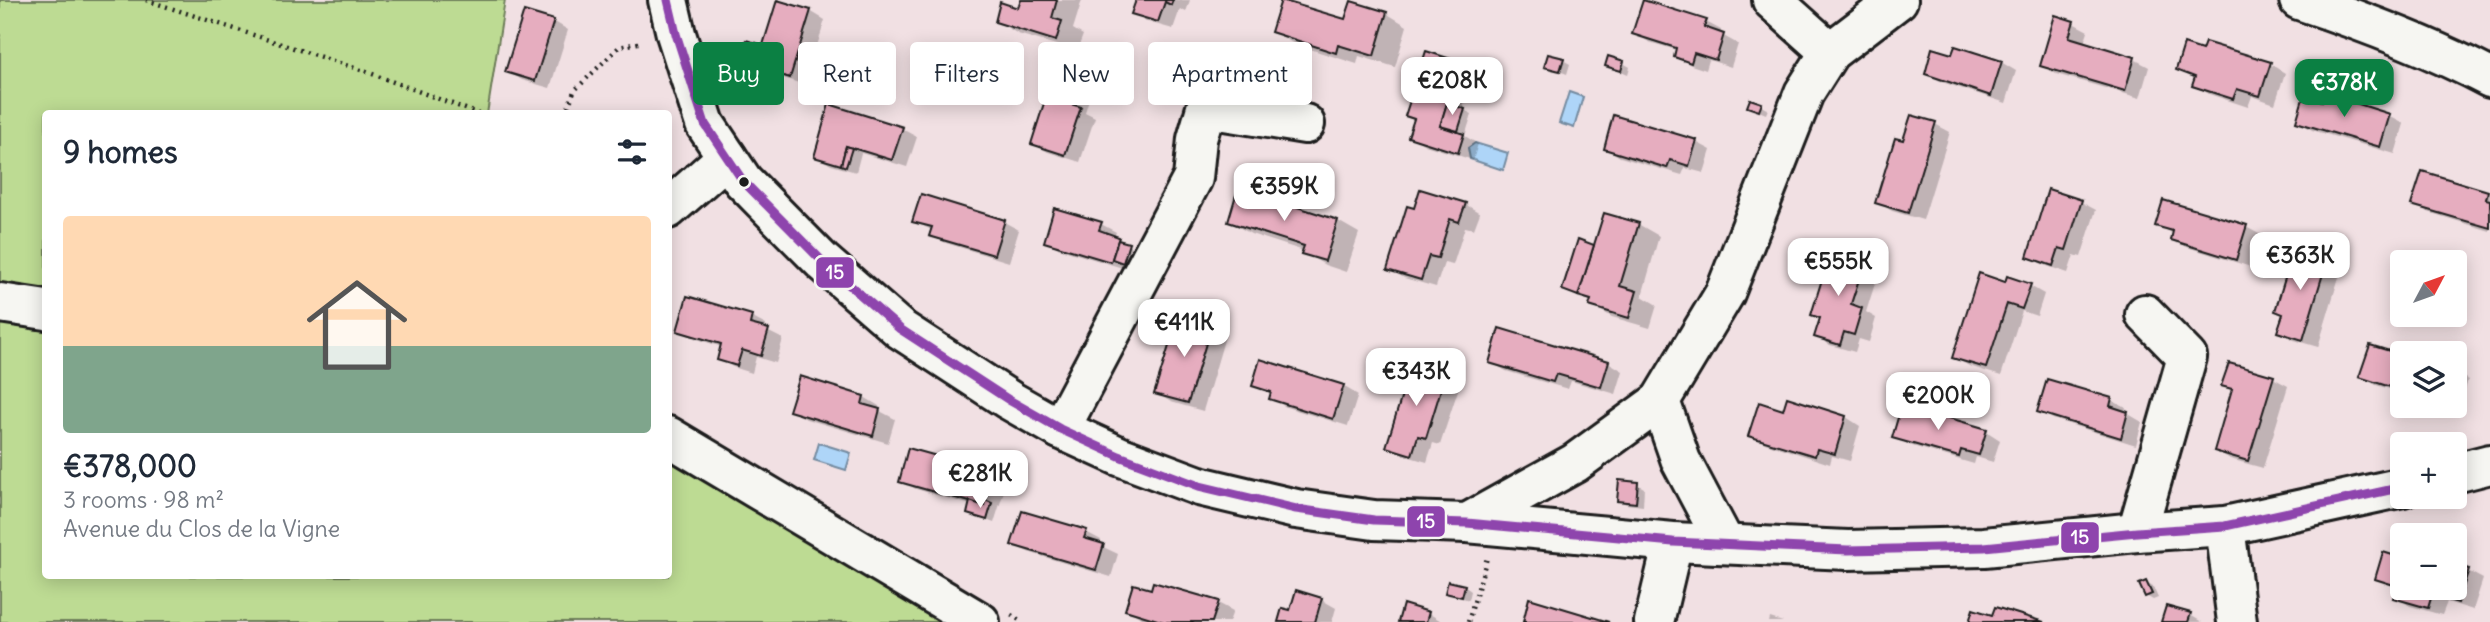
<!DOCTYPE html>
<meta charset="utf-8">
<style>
body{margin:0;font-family:Delius,sans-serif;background:#f6f6f7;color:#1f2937;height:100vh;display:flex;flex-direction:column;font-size:26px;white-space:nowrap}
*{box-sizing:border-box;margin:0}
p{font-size:23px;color:#747a83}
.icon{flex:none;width:38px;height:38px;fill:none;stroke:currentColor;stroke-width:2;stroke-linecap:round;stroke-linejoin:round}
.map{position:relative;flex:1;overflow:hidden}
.sheet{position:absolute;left:42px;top:110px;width:630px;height:469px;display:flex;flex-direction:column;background:#fff;border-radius:7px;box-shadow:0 4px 18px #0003}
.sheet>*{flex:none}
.top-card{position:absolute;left:693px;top:42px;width:665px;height:63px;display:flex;gap:14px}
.needle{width:46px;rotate:49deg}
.tools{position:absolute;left:2390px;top:250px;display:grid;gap:14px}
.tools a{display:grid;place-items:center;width:77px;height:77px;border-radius:7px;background:#fff;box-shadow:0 4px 18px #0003;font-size:35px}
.price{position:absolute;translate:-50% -60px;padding:0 16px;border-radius:14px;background:#fff;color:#222;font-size:23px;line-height:46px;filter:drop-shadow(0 2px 4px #0008)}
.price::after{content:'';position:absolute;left:50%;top:42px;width:21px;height:16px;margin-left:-10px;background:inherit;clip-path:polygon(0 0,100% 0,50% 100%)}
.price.selected{background:#0b8043;color:#fff}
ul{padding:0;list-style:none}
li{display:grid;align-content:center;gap:14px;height:371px;padding:0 21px}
li span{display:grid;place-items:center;height:217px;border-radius:7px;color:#555}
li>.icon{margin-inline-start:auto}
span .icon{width:126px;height:126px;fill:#fffc;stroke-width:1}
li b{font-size:30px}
h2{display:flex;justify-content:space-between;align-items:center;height:84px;padding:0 21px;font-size:30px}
.pill{padding:0 24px;border-radius:7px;background:#fff;box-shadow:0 4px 18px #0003;font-size:24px;line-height:63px}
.pill.selected{background:#0b8043;color:#fff}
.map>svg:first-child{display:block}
.green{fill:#bddb93;stroke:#6c7c58;stroke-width:2}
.water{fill:#aed5f8;stroke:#748ba0;stroke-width:2}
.shadow{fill:#0003}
.building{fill:#e6adbf;stroke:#1c1c1c;stroke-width:2}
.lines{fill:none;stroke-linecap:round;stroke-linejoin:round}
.minor-casing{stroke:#1c1c1c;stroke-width:44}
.path{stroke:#1c1c1c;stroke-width:4.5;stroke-dasharray:2 5;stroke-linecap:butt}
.minor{stroke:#f6f6f2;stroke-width:38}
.bus-1-casing{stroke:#f6f6f2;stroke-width:14}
.bus-1{stroke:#8e44ad;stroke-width:9}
.bus-dot{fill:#1c1c1c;stroke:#f6f6f2;stroke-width:2.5}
.line-badge{stroke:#f6f6f2;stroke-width:2.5}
.badge-label{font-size:19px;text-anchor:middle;font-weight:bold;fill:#fff}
</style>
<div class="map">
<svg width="2490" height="622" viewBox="0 0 2490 622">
<rect width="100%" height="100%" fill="#f1e0e3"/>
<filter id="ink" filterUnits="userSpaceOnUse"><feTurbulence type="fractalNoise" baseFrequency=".0143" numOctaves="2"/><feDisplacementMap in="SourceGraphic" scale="14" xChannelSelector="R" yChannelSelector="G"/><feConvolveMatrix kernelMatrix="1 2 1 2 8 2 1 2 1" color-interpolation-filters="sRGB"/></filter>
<g filter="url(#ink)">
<polygon class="green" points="0,0 505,0 487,114 46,114 46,576 668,576 669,457 961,622 0,622"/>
<g class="water">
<polygon points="1569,92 1583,97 1574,128 1559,123"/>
<polygon points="1475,143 1508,153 1503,170 1470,159 1468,148"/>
<polygon points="819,443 851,453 846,470 814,460"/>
</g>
<g class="shadow">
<polygon points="1022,0 1082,0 1073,29 1083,35 1077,51 1018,34 997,21 1020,10"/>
<polygon points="1138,0 1190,0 1186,12 1180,9 1173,29 1148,22 1133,13"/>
<polygon points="810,11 825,20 805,85 756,69 741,61"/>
<polygon points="1386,13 1407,26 1395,67 1359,56 1357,64 1294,44 1273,31"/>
<polygon points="553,21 568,30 550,88 522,80 507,71"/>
<polygon points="1706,22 1721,30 1720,34 1738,44 1731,67 1709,60 1706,70 1691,65 1676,56 1677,50 1649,42 1634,33"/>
<polygon points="2073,23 2088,31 2084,43 2134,59 2149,67 2140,98 2056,74 2042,65"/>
<polygon points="1953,56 2001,62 2016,71 2006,103 1942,82 1927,74"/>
<polygon points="1563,60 1570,64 1567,74 1546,66"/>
<polygon points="1459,63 1474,72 1462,109 1472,114 1465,136 1478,144 1473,160 1425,145 1410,136 1416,120"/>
<polygon points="1623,63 1630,67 1628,74 1607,65"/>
<polygon points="2270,64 2285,73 2275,104 2252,96 2248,107 2209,94 2194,85 2196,79 2178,70"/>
<polygon points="1077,76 1084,80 1081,90 1090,96 1085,112 1095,117 1080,162 1048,152 1033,144"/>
<polygon points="1751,102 1768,109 1766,114 1749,107"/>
<polygon points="830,107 902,129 917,137 907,167 861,153 856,172 831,165 816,156"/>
<polygon points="2389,116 2404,124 2395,154 2312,130 2298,121"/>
<polygon points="1935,124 1950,132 1923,220 1892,211 1877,202 1904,142"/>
<polygon points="1696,142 1711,150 1704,173 1685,168 1682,175 1620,157 1606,148"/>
<polygon points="1239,191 1338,221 1359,233 1346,272 1325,265 1304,253 1304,251 1251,234 1230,222"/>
<polygon points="2487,193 2490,194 2490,231 2428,212 2413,204"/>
<polygon points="2081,202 2096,210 2081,257 2074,255 2068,273 2044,265 2029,257"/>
<polygon points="1465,204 1480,213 1474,229 1465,227 1453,265 1444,263 1436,287 1404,278 1389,269 1415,211"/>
<polygon points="914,221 1004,222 1019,230 1009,262 946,243 931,235 933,231"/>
<polygon points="1101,224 1116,232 1114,237 1135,249 1126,269 1060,249 1046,241"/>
<polygon points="1638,224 1659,236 1642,296 1657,305 1650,328 1612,317 1591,305 1592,302 1571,293 1595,247"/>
<polygon points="2157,225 2246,227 2261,235 2251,267 2187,247 2173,239 2174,234"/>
<polygon points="2296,248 2328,258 2342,267 2318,347 2294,340 2279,332 2285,315"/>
<polygon points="1864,263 1879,271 1866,312 1876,318 1869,342 1859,339 1855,352 1830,345 1816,336 1821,319 1813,314"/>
<polygon points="2006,285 2030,286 2044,294 2037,316 2022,311 2001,376 1969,366 1954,357"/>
<polygon points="1188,314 1213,321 1227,330 1203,411 1171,402 1156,393 1182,335"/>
<polygon points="751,317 766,325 765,330 783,339 776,363 756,357 752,373 733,367 719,359 722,347 694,338 679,330"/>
<polygon points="2403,357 2403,393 2376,385 2361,377"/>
<polygon points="1491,362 1608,362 1623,371 1616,394 1571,381 1568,389 1506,371"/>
<polygon points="2230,365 2273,378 2288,386 2263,468 2230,459 2216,450 2234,391 2223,385"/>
<polygon points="2455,372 2468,380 2461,403 2455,401"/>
<polygon points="1445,375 1460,384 1440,445 1433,443 1427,462 1403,455 1388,446"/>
<polygon points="801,378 864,397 879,406 878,410 895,419 888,443 806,419 791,410"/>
<polygon points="1254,385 1343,386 1358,395 1348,426 1286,407 1271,398 1272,394"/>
<polygon points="1788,399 1846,417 1860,426 1850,461 1832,456 1830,464 1765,443 1750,435 1784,412"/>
<polygon points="2111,400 2126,408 2125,412 2142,422 2136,445 2053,419 2039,411"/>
<polygon points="1986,431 2000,440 1993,462 1976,457 1974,464 1909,445 1894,437"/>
<polygon points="978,458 996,463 1010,472 994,523 969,513 971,505 916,489 901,481 974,468"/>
<polygon points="1637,484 1644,488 1643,506 1626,504 1619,500"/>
<polygon points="1086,532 1101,540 1099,545 1118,554 1111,577 1028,552 1013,544"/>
<polygon points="2468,571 2483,579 2473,610 2447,602 2442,615 2410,606 2396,597 2398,588 2377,578 2403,588 2455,588"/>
<polygon points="2146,583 2153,587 2158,598 2153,600 2146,596"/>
<polygon points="1464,586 1471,591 1469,600 1447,593"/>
<polygon points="1297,592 1322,600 1336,608 1332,622 1280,622 1291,612"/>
<polygon points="1218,603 1233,611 1229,622 1156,622 1141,618 1127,609"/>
<polygon points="1428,613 1443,622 1400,622"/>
<polygon points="2190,615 2202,622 2163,622"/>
<polygon points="1770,618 1783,622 1769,622"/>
</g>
<g class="building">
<polygon points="777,0 811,10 790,78 739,62 746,40 763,45"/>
<polygon points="1021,0 1057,0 1052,18 1062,21 1056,41 995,22 1000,2 1018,8"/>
<polygon points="1136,0 1173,0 1171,5 1165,2 1158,22 1131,14"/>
<polygon points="1281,0 1345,19 1351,1 1387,12 1374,56 1338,45 1336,53 1271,32"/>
<polygon points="1643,0 1707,20 1704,27 1724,34 1716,60 1694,53 1691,63 1674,57 1676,48 1632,34"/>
<polygon points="524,11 554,20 535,81 505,72"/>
<polygon points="2055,15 2074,21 2069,37 2135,57 2125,91 2040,66"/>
<polygon points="2205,42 2271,62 2260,96 2237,89 2233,99 2192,86 2195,77 2176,70 2184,44 2202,50"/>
<polygon points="1955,46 2002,61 1991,96 1925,74 1932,48 1952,54"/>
<polygon points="1426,51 1460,62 1440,126 1464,134 1458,153 1408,137 1414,119 1405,116"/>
<polygon points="1548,54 1564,58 1560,71 1544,67"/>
<polygon points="1608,56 1624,61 1621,71 1605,66"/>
<polygon points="1057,68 1078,74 1075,85 1052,78"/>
<polygon points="1052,78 1077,85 1071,104 1081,107 1065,155 1031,144"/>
<polygon points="2324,93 2390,114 2380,147 2296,122 2304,95 2322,101"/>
<polygon points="1750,99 1762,103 1759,111 1747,107"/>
<polygon points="1447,103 1465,109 1458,131 1440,126"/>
<polygon points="829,104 903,127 892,160 846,146 841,165 814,157"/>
<polygon points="1613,115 1697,140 1689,166 1670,160 1667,168 1604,149"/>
<polygon points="1911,115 1936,122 1908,213 1875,203 1895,138 1903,140"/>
<polygon points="846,146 852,148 846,167 841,165"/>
<polygon points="2422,171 2488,191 2486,199 2490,200 2490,228 2411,205"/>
<polygon points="1238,188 1338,220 1325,261 1301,254 1304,246 1228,222"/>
<polygon points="1420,189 1466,203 1459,222 1450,219 1438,258 1429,256 1421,280 1387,270 1407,206 1414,208"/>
<polygon points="2048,189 2082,200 2066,250 2059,248 2053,266 2027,257"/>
<polygon points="921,194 1005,220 994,255 929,236 932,227 912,222"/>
<polygon points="2163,200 2247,225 2236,260 2171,240 2173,231 2155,226"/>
<polygon points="1054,208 1102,222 1099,230 1119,237 1111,262 1044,242"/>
<polygon points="1604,213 1639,223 1620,286 1637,291 1629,318 1589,306 1591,300 1578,296"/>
<polygon points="1578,239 1594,245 1578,296 1562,290"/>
<polygon points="1118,240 1129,243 1123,263 1112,259"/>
<polygon points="2295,246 2328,257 2303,340 2277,332 2283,314 2275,311"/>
<polygon points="1831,250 1865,261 1851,304 1862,308 1854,335 1844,332 1840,345 1814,337 1820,318 1811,315"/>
<polygon points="1979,273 2005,282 2007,276 2031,284 2022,309 2007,304 1986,368 1952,358"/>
<polygon points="687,296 752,315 750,324 769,329 761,356 742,350 737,366 717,360 721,344 677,331"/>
<polygon points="1187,312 1213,320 1188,403 1154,394 1174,330 1180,332"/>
<polygon points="1499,328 1609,361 1601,387 1556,374 1553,382 1489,363"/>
<polygon points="2370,345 2403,355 2403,391 2359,377"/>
<polygon points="1260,359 1344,385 1333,419 1269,399 1271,392 1252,386"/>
<polygon points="1412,363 1446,373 1426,438 1418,436 1412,455 1386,447"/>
<polygon points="2229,363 2274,376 2248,461 2214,451 2232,389 2221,386"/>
<polygon points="800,376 864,396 862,404 880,409 873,436 789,411"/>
<polygon points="2047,379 2112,398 2110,406 2128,412 2121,438 2037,412"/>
<polygon points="1787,397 1846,416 1835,454 1817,449 1815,456 1748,436 1759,402 1783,410"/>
<polygon points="1902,404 1987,429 1979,455 1961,450 1959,457 1892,438"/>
<polygon points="908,448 973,466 976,456 996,461 984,506 899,482"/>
<polygon points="1619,480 1638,482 1636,503 1617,501"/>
<polygon points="985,500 992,503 987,520 967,514 970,501 984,506"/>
<polygon points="1022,511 1087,530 1084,538 1104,544 1096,570 1011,545"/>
<polygon points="2383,552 2402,558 2403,554 2403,588 2455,588 2455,565 2469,569 2458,603 2432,595 2428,608 2393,598 2397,586 2375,579"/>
<polygon points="1448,581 1465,585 1462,597 1445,593"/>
<polygon points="2146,581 2152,594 2145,597 2139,584"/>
<polygon points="1153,582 1219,601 1212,622 1164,622 1125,610 1133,584 1151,589"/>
<polygon points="1296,590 1322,598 1315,622 1278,622 1282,608 1290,610"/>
<polygon points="1529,598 1609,622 1523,622"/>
<polygon points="1403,604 1429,612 1426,622 1398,622"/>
<polygon points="2166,606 2191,613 2188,622 2161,622"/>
<polygon points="1995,607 2044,622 1969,622 1973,609 1992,615"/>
</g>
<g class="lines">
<g class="minor-casing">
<g id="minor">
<polyline points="668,0 676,34 705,124 743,181 822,261 900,329 1009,400 1060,429 1119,456 1199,486 1296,509 1374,520 1467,523 1673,542 1848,550 1984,547 2137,532 2225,526 2403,487"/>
<polyline points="1772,0 1830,52"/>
<path d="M2299,0C2365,22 2429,46 2490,78"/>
<polyline points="668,209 727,157"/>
<polyline points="0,303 46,310"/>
<polyline points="1060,429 1193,178 1197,139 1206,108 1305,124"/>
<polyline points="668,436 980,622"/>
<polyline points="2455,473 2490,464"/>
<polyline points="1467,523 1575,463 1660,401"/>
<polyline points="2225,526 2237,622"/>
<polyline points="2137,532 2187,357 2145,314"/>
<polyline points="1725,544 1681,461 1660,401 1725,293 1804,93 1830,52 1898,0"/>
<polyline points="1654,622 1673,542"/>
</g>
</g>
<g class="path">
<polyline points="146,0 367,72 479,114"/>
<polyline points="566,114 574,91 619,47 643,42"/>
<polyline points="1011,615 1023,622"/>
<polyline points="1468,622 1487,558"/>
</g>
<use href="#minor" class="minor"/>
<g class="bus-1-casing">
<polyline id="bus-1" points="668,0 676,34 705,124 743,181 822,261 900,329 1009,400 1060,429 1119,456 1199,486 1296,509 1374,520 1467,523 1673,542 1848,550 1984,547 2137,532 2225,526 2403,487"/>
</g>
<use href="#bus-1" class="bus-1"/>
</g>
</g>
<circle class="bus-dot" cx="744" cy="182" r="6"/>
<g class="line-badge">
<rect x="815" y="256" width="40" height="33" rx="7" fill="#8e44ad"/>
<rect x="1406" y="505" width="40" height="33" rx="7" fill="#8e44ad"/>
<rect x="2060" y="521" width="40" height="33" rx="7" fill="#8e44ad"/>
</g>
<g class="badge-label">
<text x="835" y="279">15</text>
<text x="1426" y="528">15</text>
<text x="2080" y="544">15</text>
</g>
</svg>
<div class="tools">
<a><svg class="needle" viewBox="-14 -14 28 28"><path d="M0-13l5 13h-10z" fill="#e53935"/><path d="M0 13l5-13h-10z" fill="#747a83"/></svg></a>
<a><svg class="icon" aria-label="layers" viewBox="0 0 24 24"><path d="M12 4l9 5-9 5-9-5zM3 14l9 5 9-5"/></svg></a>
<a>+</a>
<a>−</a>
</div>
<b class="price" style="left:1452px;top:117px">€208K</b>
<b class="price selected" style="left:2344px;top:119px">€378K</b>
<b class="price" style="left:1284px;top:223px">€359K</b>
<b class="price" style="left:2300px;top:292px">€363K</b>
<b class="price" style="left:1838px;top:298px">€555K</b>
<b class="price" style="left:1184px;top:359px">€411K</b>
<b class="price" style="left:1416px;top:408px">€343K</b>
<b class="price" style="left:1938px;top:432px">€200K</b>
<b class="price" style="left:980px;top:510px">€281K</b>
<div class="top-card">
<a class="pill selected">Buy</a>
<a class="pill">Rent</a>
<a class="pill">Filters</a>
<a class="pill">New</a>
<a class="pill">Apartment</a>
</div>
<section class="sheet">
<h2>9 homes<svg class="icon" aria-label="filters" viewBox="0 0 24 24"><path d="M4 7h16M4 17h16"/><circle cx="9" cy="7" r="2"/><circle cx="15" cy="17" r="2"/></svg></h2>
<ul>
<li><span style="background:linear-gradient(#ffd9b3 60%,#7fa58c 0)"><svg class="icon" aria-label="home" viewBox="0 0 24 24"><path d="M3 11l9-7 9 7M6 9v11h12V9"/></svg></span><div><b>€378,000</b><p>3 rooms · 98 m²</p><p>Avenue du Clos de la Vigne</p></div></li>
</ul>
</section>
</div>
